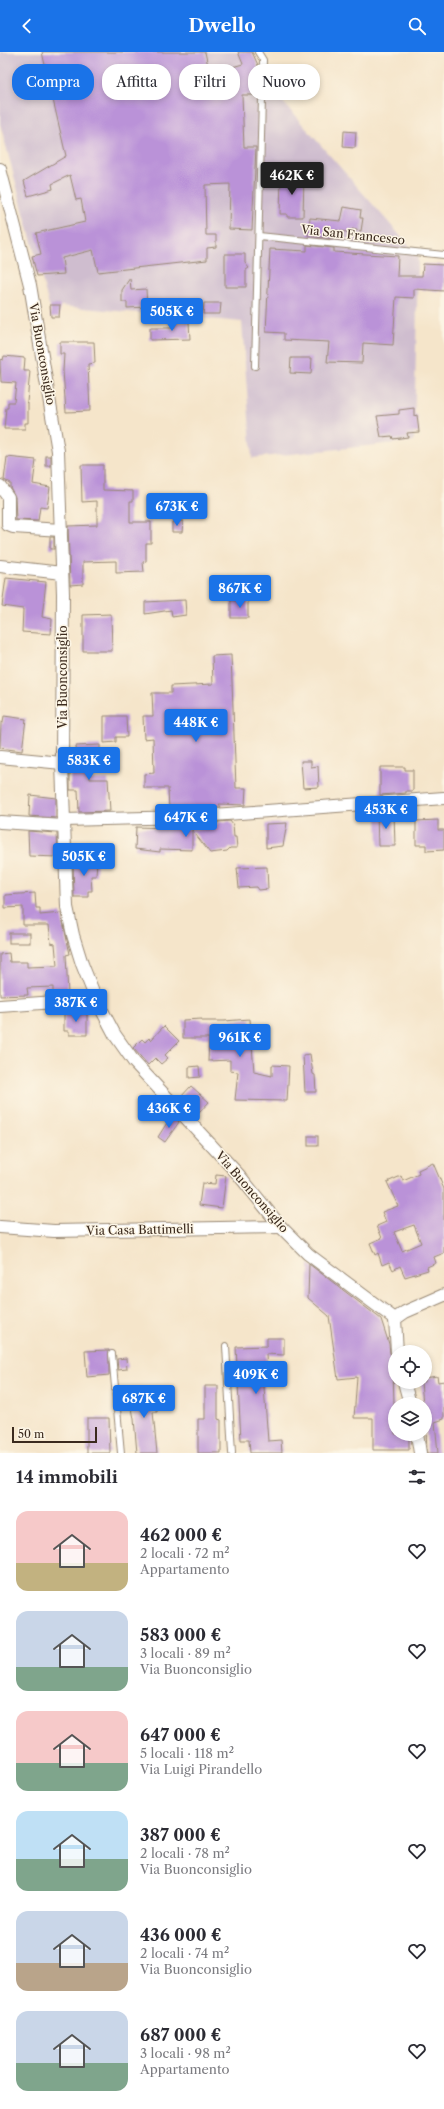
<!DOCTYPE html>
<html lang="it">
<meta charset="utf-8">
<style>
body{margin:0;font-family:"Libre Caslon Text",serif;background:#f2f2f3;color:#2b2b33;height:100vh;display:flex;flex-direction:column;font-size:15px;white-space:nowrap}
*{box-sizing:border-box;margin:0}
p{font-size:13px;color:#7c7c81}
.icon{flex:none;width:22px;height:22px;fill:none;stroke:currentColor;stroke-width:2;stroke-linecap:round;stroke-linejoin:round}
.map{position:relative;height:1401px;overflow:hidden}
.drawer{display:flex;flex-direction:column;background:#fff;flex:1}
.drawer>*{flex:none}
.banner{position:absolute;left:12px;top:12px;width:420px;height:36px;display:flex;gap:8px}
.tools{position:absolute;left:388px;top:1293px;display:grid;gap:8px}
.tools a{display:grid;place-items:center;width:44px;height:44px;border-radius:50%;background:#fff;box-shadow:0 2px 6px #0003;font-size:20px}
.scale{position:absolute;left:12px;bottom:10px;width:85px;box-sizing:border-box;padding-left:4px;border:2px solid #3b2a1e;border-top:0;font-size:11px;line-height:14px;white-space:nowrap;color:#3b2a1e;-webkit-text-stroke:3px #fcf5e5;paint-order:stroke}
.price{position:absolute;translate:-50% -34px;padding:0 9px;border-radius:4px;background:#1a73e8;color:#fff;font-size:13px;line-height:26px;filter:drop-shadow(0 1px 2px #0008)}
.price::after{content:'';position:absolute;left:50%;top:24px;width:12px;height:9px;margin-left:-6px;background:inherit;clip-path:polygon(0 0,100% 0,50% 100%)}
.price.on{background:#222;color:#fff}
ul{padding:0;list-style:none}
li{display:flex;align-items:center;gap:12px;height:100px;padding:0 16px}
li span{display:grid;place-items:center;flex:none;width:112px;height:80px;border-radius:12px;color:#555}
li>.icon{margin-inline-start:auto}
span .icon{width:48px;height:48px;fill:#fffc;stroke-width:1}
li b{font-size:17px}
h2{display:flex;justify-content:space-between;align-items:center;height:48px;padding:0 16px;font-size:17px}
.tag{padding:0 14px;border-radius:16px;background:#fff;box-shadow:0 2px 6px #0003;font-size:14px;line-height:36px}
.tag.on{background:#1a73e8;color:#fff}
header{display:flex;justify-content:space-between;align-items:center;height:52px;padding:0 16px;background:#1a73e8;color:#fff;font-size:18px;font-weight:700}
.map>svg:first-child{display:block}
.industrial{fill:#cfbdcf}
.building{fill:#ba92d8;fill-rule:evenodd}
.lines{fill:none;stroke-linecap:round;stroke-linejoin:round}
.lane-casing{stroke:#988874;stroke-width:8}
.street-casing{stroke:#988874;stroke-width:14}
.lane{stroke:#fff;stroke-width:6}
.street{stroke:#fff;stroke-width:12}
.labels{text-anchor:middle;stroke-width:3;stroke-linejoin:round;paint-order:stroke}
.street-label{font-size:12px;fill:#3b2a1e;stroke:#fcf5e5}
</style>
<header><svg class="icon" aria-label="back" viewBox="0 0 24 24"><path d="M15 5l-7 7 7 7"/></svg>Dwello<svg class="icon" aria-label="search" viewBox="0 0 24 24"><circle cx="10" cy="10" r="6"/><path d="M15 15l6 6"/></svg></header>
<div class="map">
<svg width="444" height="1401" viewBox="0 0 444 1401">
<rect width="100%" height="100%" fill="#fcf5e5"/>
<filter id="ink" filterUnits="userSpaceOnUse"><feTurbulence type="fractalNoise" baseFrequency=".025" numOctaves="2"/><feDisplacementMap in="SourceGraphic" scale="8" xChannelSelector="R" yChannelSelector="G"/><feConvolveMatrix kernelMatrix="1 2 1 2 8 2 1 2 1" color-interpolation-filters="sRGB"/></filter>
<filter id="wash" filterUnits="userSpaceOnUse"><feTurbulence type="fractalNoise" baseFrequency=".012" numOctaves="4" result="noise"/><feDisplacementMap in="SourceGraphic" scale="16" xChannelSelector="R" yChannelSelector="G"/><feGaussianBlur stdDeviation="0.9" result="paint"/><feColorMatrix in="noise" values="0 0 0 0 0 0 0 0 0 0 0 0 0 0 0 0 0 1.4 0 .05"/><feComposite in="paint" operator="in"/></filter>
<g filter="url(#wash)">
<rect width="100%" height="100%" fill="#f5e5ca"/>
<polygon class="industrial" points="0,0 239,0 418,204 414,389 252,406 242,270 49,253 0,72"/>
<g id="blocks">
<g class="building">
<polygon points="42,0 205,0 208,14 217,13 218,19 243,12 238,0 252,0 258,13 258,43 242,43 244,95 256,95 252,178 229,177 230,132 205,133 206,183 216,183 216,195 207,196 207,208 98,220 93,198 62,206 64,222 37,224 32,204 41,202 36,181 85,170 81,147 76,148 70,123 52,132 53,137 28,144 24,129 66,104"/>
<polygon points="344,79 356,80 355,96 343,95"/>
<polygon points="289,123 304,124 303,165 287,165 287,162 280,162 281,125 289,125"/>
<polygon points="344,155 361,158 360,166 363,166 361,179 352,177 352,181 336,178 335,187 308,184 310,166 341,169"/>
<polygon points="307,193 334,196 334,200 398,204 397,224 422,224 423,212 444,213 444,239 414,237 414,246 396,245 393,293 363,291 362,311 327,310 329,290 284,288 284,281 266,280 270,197 307,199"/>
<polygon points="225,202 245,202 245,211 249,216 246,218 246,235 225,235"/>
<polygon points="130,226 131,238 146,237 147,255 127,256 127,250 122,250 122,238"/>
<polygon points="204,251 221,251 220,262 203,262"/>
<polygon points="50,253 60,253 59,265 51,265"/>
<polygon points="174,270 189,270 190,287 150,288 150,276 174,276"/>
<polygon points="60,290 94,290 95,311 88,312 90,359 66,360 63,319 64,302 60,302"/>
<polygon points="4,304 25,306 24,319 30,319 27,350 28,351 28,371 25,371 25,377 4,377 6,356 8,356 8,350 14,350 16,331 1,330 0,312 0,307 3,308"/>
<polygon points="291,306 312,306 311,322 290,321"/>
<polygon points="414,356 414,364 417,363 419,380 407,381 408,385 393,387 392,384 381,385 377,364 399,362 399,358"/>
<rect x="46" y="404" width="5" height="10"/>
<polygon points="7,405 36,408 33,432 50,435 47,456 40,455 38,469 16,468 15,445 10,435 10,431 4,428"/>
<polygon points="81,413 103,413 103,438 133,439 133,449 130,449 130,470 151,470 151,491 146,491 146,509 143,510 144,520 116,521 116,509 83,510 83,532 70,533 68,474 97,473 97,449 82,450"/>
<polygon points="161,450 170,450 170,464 150,463 150,452 161,452"/>
<polygon points="183,469 182,480 172,480 172,470"/>
<rect x="50" y="485" width="4" height="12"/>
<polygon points="6,526 46,530 42,565 52,567 51,582 22,580 23,557 2,554"/>
<polygon points="185,548 186,563 172,565 171,558 145,562 145,550"/>
<rect x="231" y="548" width="17" height="18"/>
<polygon points="111,562 112,599 83,599 83,563"/>
<polygon points="231,603 236,736 246,736 245,753 219,752 221,755 169,758 168,736 144,736 144,722 154,721 153,686 144,687 143,664 153,664 152,641 171,641 171,634 213,632 212,604"/>
<polygon points="4,664 26,667 22,699 0,696 1,670 3,671"/>
<polygon points="104,664 126,664 127,685 116,685 116,690 104,691"/>
<polygon points="100,693 100,707 89,708 90,727 108,727 110,759 79,760 78,738 70,738 70,706 77,706 76,694"/>
<polygon points="301,709 311,709 311,715 318,714 319,735 303,736"/>
<polygon points="380,715 405,715 405,718 413,718 413,739 406,739 406,741 380,743"/>
<polygon points="30,743 56,746 56,766 29,764"/>
<polygon points="394,761 395,794 378,794 377,762"/>
<polygon points="438,768 438,778 444,778 444,798 426,799 426,793 416,793 416,769"/>
<polygon points="230,769 233,773 234,785 236,785 237,796 230,796 227,799 210,801 192,778 192,798 160,797 160,800 135,797 136,775 204,777 204,775 216,774 218,770"/>
<polygon points="287,771 283,794 266,796 266,772"/>
<polygon points="28,779 57,781 58,805 29,804"/>
<polygon points="97,808 96,824 91,824 92,839 88,839 88,845 74,845 73,809"/>
<polygon points="267,815 268,837 259,838 257,835 239,836 237,816"/>
<polygon points="35,841 36,856 40,856 40,863 61,861 70,902 66,903 68,942 53,943 53,935 27,936 28,943 0,944 0,902 9,901 10,910 27,910 27,915 57,914 55,892 51,891 49,873 23,873 23,855 5,856 5,843"/>
<rect x="9" y="881" width="21" height="10"/>
<polygon points="64,959 87,959 87,983 69,983 69,979 64,979"/>
<polygon points="202,967 202,969 224,969 250,967 254,1020 272,1024 272,1013 289,1014 287,1049 235,1048 238,1020 230,1019 230,1008 208,1009 209,986 183,986 183,968"/>
<polygon points="164,974 179,989 165,1003 168,1006 161,1012 155,1006 148,1013 133,996 142,987 145,990 149,986 151,988"/>
<polygon points="310,1002 313,1022 315,1023 316,1040 305,1040 303,1003"/>
<polygon points="199,1014 200,1025 189,1026 189,1015"/>
<polygon points="191,1034 209,1050 198,1062 180,1046"/>
<polygon points="172,1063 179,1070 165,1090 158,1085"/>
<rect x="308" y="1084" width="10" height="10"/>
<path d="M433,1111L444,1137V1201L434,1205L436,1211L427,1215L428,1218L405,1225L400,1214L393,1218L389,1210L382,1213L378,1201L375,1203L370,1191L382,1186L377,1174L386,1170L382,1160L398,1154L387,1130L401,1124L403,1129L419,1122L418,1118ZM414,1173L421,1191L402,1199L394,1180Z"/>
<polygon points="216,1123 226,1124 222,1156 199,1153 202,1131 215,1132"/>
<polygon points="309,1212 381,1267 389,1292 390,1301 395,1312 395,1319 393,1320 395,1382 409,1382 409,1398 373,1398 373,1366 354,1366 357,1325 338,1327 329,1264 308,1246"/>
<polygon points="267,1286 284,1286 284,1303 266,1302 267,1322 263,1322 268,1389 281,1388 282,1401 250,1401 249,1388 241,1388 236,1295 267,1294"/>
<polygon points="109,1298 109,1323 87,1325 85,1299"/>
<polygon points="126,1306 127,1317 118,1318 117,1307"/>
<polygon points="437,1324 438,1330 444,1329 444,1367 435,1370 438,1401 427,1401 425,1352 423,1352 421,1330 425,1330 425,1326"/>
<polygon points="205,1334 218,1334 218,1367 221,1368 221,1401 198,1401 198,1367 205,1367"/>
<polygon points="152,1337 153,1349 157,1349 157,1360 153,1360 157,1401 137,1401 134,1367 132,1356 129,1357 128,1338"/>
<polygon points="87,1366 109,1366 110,1401 87,1401"/>
</g>
</g>
</g>
<g filter="url(#ink)">
<use href="#blocks" fill-opacity="0" stroke="#988874" stroke-width="1"/>
<g class="lines">
<g class="lane-casing">
<g id="lane">
<polyline points="259,184 444,203"/>
<polyline points="255,314 263,8 258,0"/>
<polyline points="226,1294 232,1401"/>
<polyline points="112,1302 121,1401"/>
</g>
</g>
<g class="street-casing">
<g id="street">
<polyline points="0,117 30,233 58,399 63,542 62,711 67,855 73,883 82,912 96,947 115,983 134,1010 238,1122 281,1175 308,1202 395,1267"/>
<polyline points="0,434 8,445 8,473 13,475 61,478"/>
<polyline points="0,514 62,521"/>
<polyline points="0,705 62,711"/>
<polyline points="64,768 186,765 444,746"/>
<polyline points="0,770 64,774"/>
<polyline points="0,954 96,947"/>
<polyline points="0,1175 54,1179 281,1175"/>
<polyline points="395,1267 405,1260 444,1243"/>
<polyline points="395,1267 397,1300"/>
<polyline points="404,1330 410,1352"/>
<polyline points="417,1382 420,1401"/>
</g>
</g>
<use href="#lane" class="lane"/>
<use href="#street" class="street"/>
</g>
</g>
<g class="labels">
<g class="street-label">
<text transform="translate(353 183) rotate(6)" y="4">Via San Francesco</text>
<text transform="translate(42 302) rotate(80)" y="4">Via Buonconsiglio</text>
<text transform="translate(63 625) rotate(-90)" y="4">Via Buonconsiglio</text>
<text transform="translate(252 1140) rotate(49)" y="4">Via Buonconsiglio</text>
<text transform="translate(140 1178) rotate(-1)" y="4">Via Casa Battimelli</text>
</g>
</g>
</svg>
<div class="tools">
<a><svg class="icon" aria-label="locate" viewBox="0 0 24 24"><circle cx="12" cy="12" r="6"/><path d="M12 2v4M12 18v4M2 12h4M18 12h4"/></svg></a>
<a><svg class="icon" aria-label="layers" viewBox="0 0 24 24"><path d="M12 4l9 5-9 5-9-5zM3 14l9 5 9-5"/></svg></a>
</div>
<div class="scale">50 m</div>
<b class="price on" style="left:292px;top:144px">462K €</b>
<b class="price" style="left:172px;top:280px">505K €</b>
<b class="price" style="left:177px;top:475px">673K €</b>
<b class="price" style="left:240px;top:557px">867K €</b>
<b class="price" style="left:196px;top:691px">448K €</b>
<b class="price" style="left:89px;top:729px">583K €</b>
<b class="price" style="left:386px;top:778px">453K €</b>
<b class="price" style="left:186px;top:786px">647K €</b>
<b class="price" style="left:84px;top:825px">505K €</b>
<b class="price" style="left:76px;top:971px">387K €</b>
<b class="price" style="left:240px;top:1006px">961K €</b>
<b class="price" style="left:169px;top:1077px">436K €</b>
<b class="price" style="left:256px;top:1343px">409K €</b>
<b class="price" style="left:144px;top:1367px">687K €</b>
<div class="banner">
<a class="tag on">Compra</a>
<a class="tag">Affitta</a>
<a class="tag">Filtri</a>
<a class="tag">Nuovo</a>
</div>
</div>
<section class="drawer">
<h2>14 immobili<svg class="icon" aria-label="filters" viewBox="0 0 24 24"><path d="M4 7h16M4 17h16"/><circle cx="9" cy="7" r="2"/><circle cx="15" cy="17" r="2"/></svg></h2>
<ul>
<li><span style="background:linear-gradient(#f6c9c9 65%,#c2b280 0)"><svg class="icon" aria-label="home" viewBox="0 0 24 24"><path d="M3 11l9-7 9 7M6 9v11h12V9"/></svg></span><div><b>462 000 €</b><p>2 locali · 72 m²</p><p>Appartamento</p></div><svg class="icon" aria-label="heart" viewBox="0 0 24 24"><path d="M12 20l-8-8c-3-5 5-10 8-4 3-6 11-1 8 4z"/></svg></li>
<li><span style="background:linear-gradient(#c9d6e8 70%,#7fa58c 0)"><svg class="icon" aria-label="home" viewBox="0 0 24 24"><path d="M3 11l9-7 9 7M6 9v11h12V9"/></svg></span><div><b>583 000 €</b><p>3 locali · 89 m²</p><p>Via Buonconsiglio</p></div><svg class="icon" aria-label="heart" viewBox="0 0 24 24"><path d="M12 20l-8-8c-3-5 5-10 8-4 3-6 11-1 8 4z"/></svg></li>
<li><span style="background:linear-gradient(#f6c9c9 65%,#7fa58c 0)"><svg class="icon" aria-label="home" viewBox="0 0 24 24"><path d="M3 11l9-7 9 7M6 9v11h12V9"/></svg></span><div><b>647 000 €</b><p>5 locali · 118 m²</p><p>Via Luigi Pirandello</p></div><svg class="icon" aria-label="heart" viewBox="0 0 24 24"><path d="M12 20l-8-8c-3-5 5-10 8-4 3-6 11-1 8 4z"/></svg></li>
<li><span style="background:linear-gradient(#bfe0f5 60%,#7fa58c 0)"><svg class="icon" aria-label="home" viewBox="0 0 24 24"><path d="M3 11l9-7 9 7M6 9v11h12V9"/></svg></span><div><b>387 000 €</b><p>2 locali · 78 m²</p><p>Via Buonconsiglio</p></div><svg class="icon" aria-label="heart" viewBox="0 0 24 24"><path d="M12 20l-8-8c-3-5 5-10 8-4 3-6 11-1 8 4z"/></svg></li>
<li><span style="background:linear-gradient(#c9d6e8 65%,#b9a48a 0)"><svg class="icon" aria-label="home" viewBox="0 0 24 24"><path d="M3 11l9-7 9 7M6 9v11h12V9"/></svg></span><div><b>436 000 €</b><p>2 locali · 74 m²</p><p>Via Buonconsiglio</p></div><svg class="icon" aria-label="heart" viewBox="0 0 24 24"><path d="M12 20l-8-8c-3-5 5-10 8-4 3-6 11-1 8 4z"/></svg></li>
<li><span style="background:linear-gradient(#c9d6e8 65%,#7fa58c 0)"><svg class="icon" aria-label="home" viewBox="0 0 24 24"><path d="M3 11l9-7 9 7M6 9v11h12V9"/></svg></span><div><b>687 000 €</b><p>3 locali · 98 m²</p><p>Appartamento</p></div><svg class="icon" aria-label="heart" viewBox="0 0 24 24"><path d="M12 20l-8-8c-3-5 5-10 8-4 3-6 11-1 8 4z"/></svg></li>
</ul>
</section>
